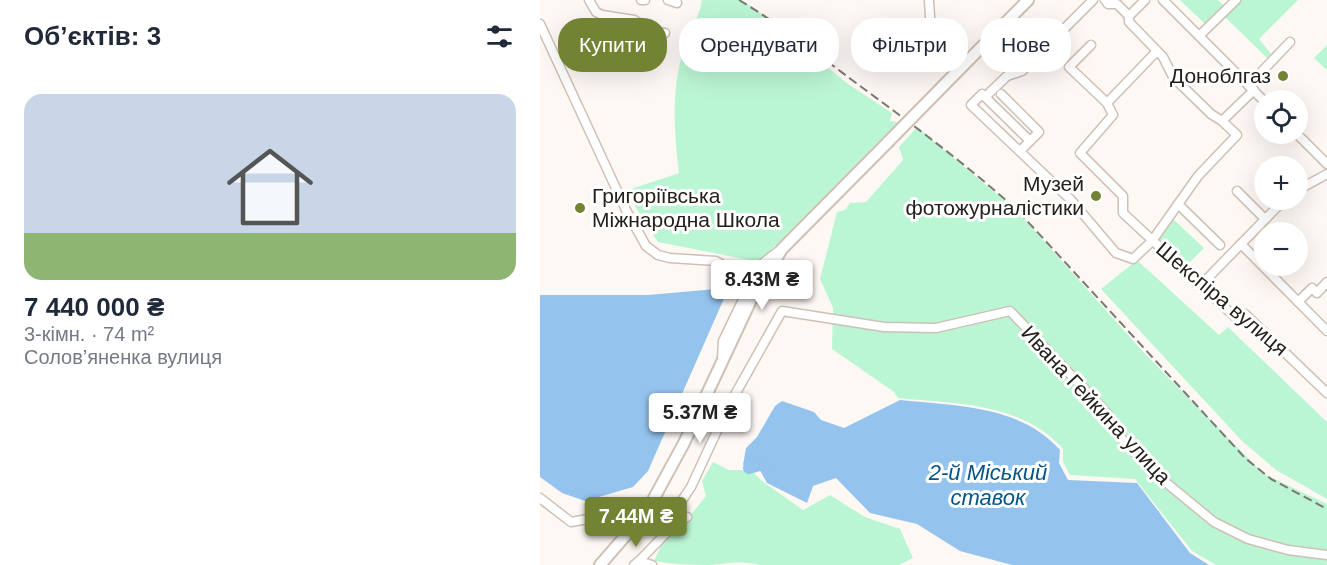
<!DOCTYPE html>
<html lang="uk">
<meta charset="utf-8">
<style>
body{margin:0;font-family:Arial,sans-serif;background:#f2f2f3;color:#1f2937;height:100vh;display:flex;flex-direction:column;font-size:22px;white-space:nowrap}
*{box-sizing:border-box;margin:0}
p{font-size:20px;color:#747a83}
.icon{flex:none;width:33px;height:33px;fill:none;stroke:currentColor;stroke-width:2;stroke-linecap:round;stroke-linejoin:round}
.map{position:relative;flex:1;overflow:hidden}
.drawer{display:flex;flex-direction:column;background:#fff;width:540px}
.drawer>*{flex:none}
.banner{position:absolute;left:18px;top:18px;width:570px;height:54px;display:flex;gap:12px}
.controls{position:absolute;left:714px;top:90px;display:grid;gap:12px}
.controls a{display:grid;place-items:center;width:54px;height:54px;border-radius:50%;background:#fff;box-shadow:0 6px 24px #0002;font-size:30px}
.price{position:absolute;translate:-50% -51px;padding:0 14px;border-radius:6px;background:#fff;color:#222;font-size:20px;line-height:39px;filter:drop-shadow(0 2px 3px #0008)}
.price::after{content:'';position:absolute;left:50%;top:36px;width:18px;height:14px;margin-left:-9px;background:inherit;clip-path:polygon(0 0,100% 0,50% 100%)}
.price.active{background:#728434;color:#fff}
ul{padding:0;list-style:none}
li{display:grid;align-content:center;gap:12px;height:318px;padding:0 24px}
li span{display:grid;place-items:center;height:186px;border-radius:18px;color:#555}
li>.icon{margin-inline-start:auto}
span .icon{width:108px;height:108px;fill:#fffc;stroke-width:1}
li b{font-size:26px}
h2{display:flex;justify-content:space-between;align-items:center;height:72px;padding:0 24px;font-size:26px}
.chip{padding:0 21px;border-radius:24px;background:#fff;box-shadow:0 6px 24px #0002;font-size:21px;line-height:54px}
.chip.active{background:#728434;color:#fff}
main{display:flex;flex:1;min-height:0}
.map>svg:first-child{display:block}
.green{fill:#bbf6d4}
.water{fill:#94c3ed}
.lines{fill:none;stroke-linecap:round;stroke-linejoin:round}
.river{stroke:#94c3ed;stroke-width:12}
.minor-casing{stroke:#cfc0b6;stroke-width:11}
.major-casing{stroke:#cfc0b6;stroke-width:14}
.minor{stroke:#fff;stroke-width:8}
.major{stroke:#fff;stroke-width:10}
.rail{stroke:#7e7874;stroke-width:2;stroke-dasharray:9 4.5;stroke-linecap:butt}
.major-bridge-casing{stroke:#cfc0b6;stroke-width:14;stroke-linecap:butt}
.major-bridge{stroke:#fff;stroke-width:10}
.poi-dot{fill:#728434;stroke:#fff;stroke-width:2}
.labels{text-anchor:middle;stroke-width:6;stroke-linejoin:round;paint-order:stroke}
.poi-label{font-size:21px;fill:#25201c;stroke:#fff;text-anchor:end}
.street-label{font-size:21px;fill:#25201c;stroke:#fff}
.water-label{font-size:22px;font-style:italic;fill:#035487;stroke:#fff}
</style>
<main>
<section class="drawer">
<h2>Об’єктів: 3<svg class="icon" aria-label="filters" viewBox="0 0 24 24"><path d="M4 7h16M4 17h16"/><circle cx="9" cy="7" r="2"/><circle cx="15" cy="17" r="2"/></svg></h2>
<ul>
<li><span style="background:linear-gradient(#c9d6e8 75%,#8fb573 0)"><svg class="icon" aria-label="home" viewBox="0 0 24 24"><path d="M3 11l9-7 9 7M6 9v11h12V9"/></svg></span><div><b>7 440 000 ₴</b><p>3-кімн. · 74 m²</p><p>Солов’яненка вулиця</p></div></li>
</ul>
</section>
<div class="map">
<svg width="787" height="565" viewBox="0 0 787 565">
<rect width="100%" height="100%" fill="#fef8f4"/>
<g class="green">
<path d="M162,0H199L213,7L308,84L352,113L350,121L358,122L219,262L118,242L85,191L139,173C134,133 131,91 143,52C148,34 159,19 162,0Z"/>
<polygon points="640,0 678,0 685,7 667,26"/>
<polygon points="698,0 758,0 719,39 732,55 729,60 683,15"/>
<polygon points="787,45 787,70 774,58"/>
<path d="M377,127L477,211L606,355L724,474L787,504V565H676L652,551L595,479L530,475L523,462V449C481,402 416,404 358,398L354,392L292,349L293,308L280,279L297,212L305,210L310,203L326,202L363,160L359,147Z"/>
<polygon points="633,219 664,248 647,265 619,239"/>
<polygon points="597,260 679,335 688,327 787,422 787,499 736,470 702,441 561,289"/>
<path d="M173,462L189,470H211L222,481L263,510L290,495L325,517L360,529L373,558L359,565H220C199,560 188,564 168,565C150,565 132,564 114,561L122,543L141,527L166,496L162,481Z"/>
</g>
<g class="water">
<polygon points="176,289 186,294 108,471 93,487 45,501 22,493 0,477 0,295 108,295"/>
<path d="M360,400C416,406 480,405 520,450L519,463L528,480L597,483L650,553L669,565H472L420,551L377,524L330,513L296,478L273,486L267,503L227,483L216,463L203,465L206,448L217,437L235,406L242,401L274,412L281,420L304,428Z"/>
</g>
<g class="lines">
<polyline class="river" points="209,468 234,461"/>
<g class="minor-casing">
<g id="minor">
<polyline points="49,0 56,12 62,15 94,20 113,32 125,33"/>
<polyline points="101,0 105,0"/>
<polyline points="128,0 137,3"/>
<polyline points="389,0 391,33"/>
<polyline points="565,0 568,4 577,4 589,16"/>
<polyline points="605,0 589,16 589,22 623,57 633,77 671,114 682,121"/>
<polyline points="623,0 724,101"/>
<polyline points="0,24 86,210 106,246 118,255 130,258 176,261 209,280"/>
<polyline points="659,36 696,0"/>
<polyline points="551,45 529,67 567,103 573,115 540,153 583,196 583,213 694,316 705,314 787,393"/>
<polyline points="709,85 750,42"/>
<polyline points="461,94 499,132 490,141"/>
<polyline points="445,97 467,76 482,71 553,0"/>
<polyline points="567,103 617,51"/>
<polyline points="757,134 787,164"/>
<polyline points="481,150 490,141 442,94 431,105 531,200 576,253 593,259 612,241 658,176 697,135 682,121 714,90"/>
<polyline points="758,190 787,174"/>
<polyline points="697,191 725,219"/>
<polyline points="638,204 680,245"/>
<polyline points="701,244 787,331"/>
<polyline points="660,286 744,200"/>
<polyline points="758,302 772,288 777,293 787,282"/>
<path d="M182,358L183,341L209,287C209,271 228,259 240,250"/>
<polyline points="0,498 31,522 87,512 107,511"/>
<polyline points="132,527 134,512 151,487 188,407 242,311 344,327 396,328 470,311 567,413 582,439 612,471 674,522 708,539 748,550 787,555"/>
<polyline points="99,561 132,527 147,517"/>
<polyline points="94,565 99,561 112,565"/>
</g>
</g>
<g class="major-casing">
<g id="major">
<polyline points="404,85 488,0"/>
<polyline points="60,565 107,511 144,443 211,300 242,249 348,142"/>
</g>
</g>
<use href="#minor" class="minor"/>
<use href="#major" class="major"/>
<path class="rail" d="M199,0C239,24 275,52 312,80C369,122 425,163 478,211L705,458L731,479L787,509"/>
<g class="major-bridge-casing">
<polyline id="major-bridge" points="348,142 404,85"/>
</g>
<use href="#major-bridge" class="major-bridge"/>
</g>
<g class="poi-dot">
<circle cx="743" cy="76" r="6"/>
<circle cx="556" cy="196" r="6"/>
<circle cx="40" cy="208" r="6"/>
</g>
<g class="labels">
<g class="poi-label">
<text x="731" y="83">Доноблгаз</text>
<text x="544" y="191">Музей<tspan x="544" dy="24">фотожурналістики</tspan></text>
<text x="52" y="203" text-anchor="start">Григоріївська<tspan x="52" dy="24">Міжнародна Школа</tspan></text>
</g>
<g class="street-label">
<text transform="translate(682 299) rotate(40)" y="7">Шекспіра вулиця</text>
<text transform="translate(556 405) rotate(47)" y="7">Ивана Гейкина улица</text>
</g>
<g class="water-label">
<text x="448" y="480">2-й Міський<tspan x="448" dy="25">ставок</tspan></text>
</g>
</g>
</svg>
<div class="controls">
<a><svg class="icon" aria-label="locate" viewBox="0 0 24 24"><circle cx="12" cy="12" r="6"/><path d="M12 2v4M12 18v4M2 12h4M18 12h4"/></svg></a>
<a>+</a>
<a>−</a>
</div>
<b class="price" style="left:222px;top:311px">8.43M ₴</b>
<b class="price" style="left:160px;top:444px">5.37M ₴</b>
<b class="price active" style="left:96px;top:548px">7.44M ₴</b>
<div class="banner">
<a class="chip active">Купити</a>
<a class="chip">Орендувати</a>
<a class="chip">Фільтри</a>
<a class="chip">Нове</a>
</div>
</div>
</main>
